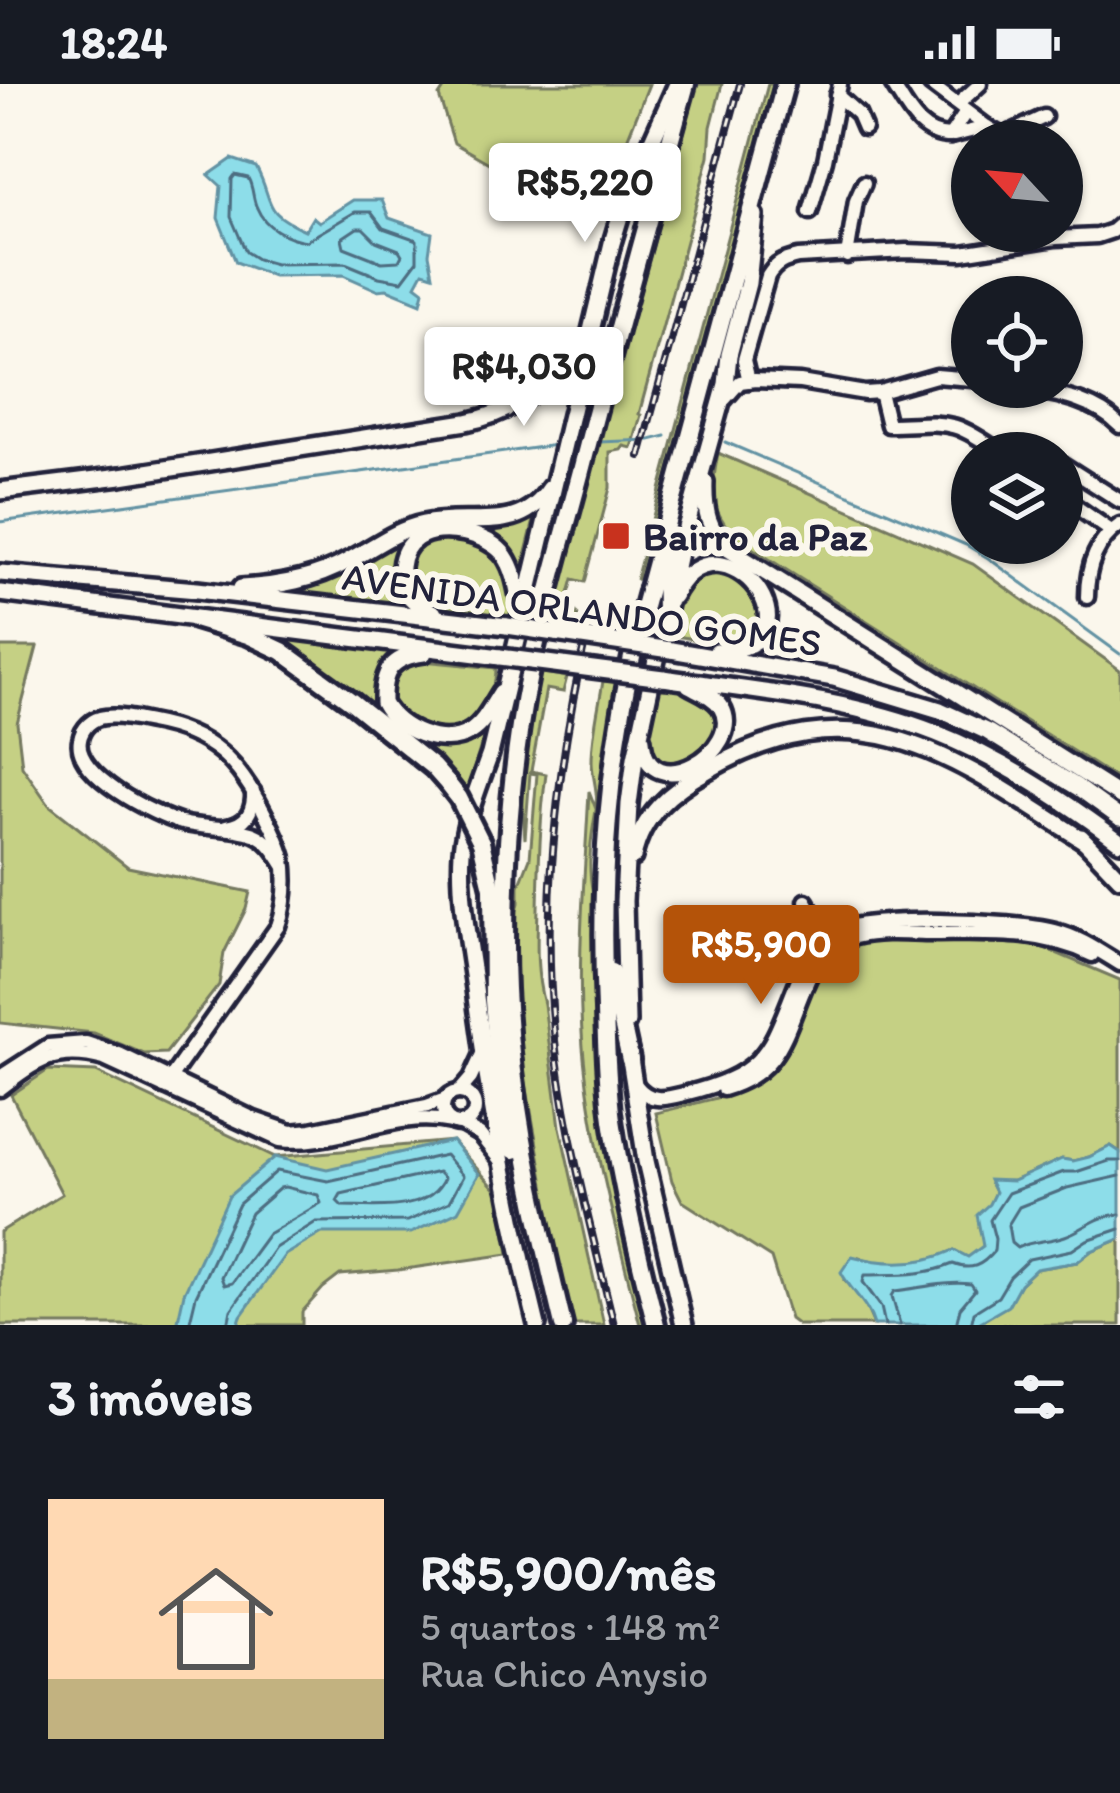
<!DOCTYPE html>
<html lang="pt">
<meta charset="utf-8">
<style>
body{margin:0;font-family:Itim,sans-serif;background:#242831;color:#f1f3f6;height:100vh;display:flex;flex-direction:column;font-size:45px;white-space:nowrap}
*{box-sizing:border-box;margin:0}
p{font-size:39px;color:#9ea1a6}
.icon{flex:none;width:66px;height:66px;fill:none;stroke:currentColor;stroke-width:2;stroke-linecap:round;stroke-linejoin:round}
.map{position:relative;height:1241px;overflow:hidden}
.sheet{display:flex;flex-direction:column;background:#171b24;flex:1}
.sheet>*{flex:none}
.needle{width:78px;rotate:296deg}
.controls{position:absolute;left:951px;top:36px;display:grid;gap:24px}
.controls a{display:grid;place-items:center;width:132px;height:132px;border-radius:50%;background:#171b24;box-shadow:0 3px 9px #0004;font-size:60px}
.price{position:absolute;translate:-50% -102px;padding:0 27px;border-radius:12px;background:#fff;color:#222;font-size:39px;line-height:78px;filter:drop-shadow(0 3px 6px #0008)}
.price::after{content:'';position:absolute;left:50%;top:72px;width:36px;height:27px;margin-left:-18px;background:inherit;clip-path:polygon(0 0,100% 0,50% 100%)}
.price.active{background:#b45309;color:#fff}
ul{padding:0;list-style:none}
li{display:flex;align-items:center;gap:36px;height:300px;padding:0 48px}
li+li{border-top:3px solid #363941}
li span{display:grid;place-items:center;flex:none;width:336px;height:240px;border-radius:0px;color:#555}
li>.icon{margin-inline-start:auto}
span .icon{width:144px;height:144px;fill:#fffc;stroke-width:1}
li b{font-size:51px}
h2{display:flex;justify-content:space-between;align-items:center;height:144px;padding:0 48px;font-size:51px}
.status{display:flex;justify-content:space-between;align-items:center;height:84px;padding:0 60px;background:#171b24;direction:ltr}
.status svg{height:33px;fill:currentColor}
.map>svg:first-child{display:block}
.green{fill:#c5d084;stroke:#747960;stroke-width:3}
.water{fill:#8ddde9;stroke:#6292a3;stroke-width:3}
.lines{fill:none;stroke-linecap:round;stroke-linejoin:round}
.shore{stroke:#4d6d81;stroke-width:3}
.stream{stroke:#6292a3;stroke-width:3}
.minor-casing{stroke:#22223b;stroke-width:21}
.major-casing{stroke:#22223b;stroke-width:24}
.highway-casing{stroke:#22223b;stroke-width:26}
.minor{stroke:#fbf7ec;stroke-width:12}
.major{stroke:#fbf7ec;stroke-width:15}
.highway{stroke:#fbf7ec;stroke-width:16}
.rail-casing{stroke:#22223b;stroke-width:8}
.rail{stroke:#fbf7ec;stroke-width:3;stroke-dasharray:9;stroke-linecap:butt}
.major-bridge-casing{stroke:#22223b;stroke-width:24;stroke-linecap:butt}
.highway-bridge-casing{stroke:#22223b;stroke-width:26;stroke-linecap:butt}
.major-bridge{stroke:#fbf7ec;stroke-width:15}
.highway-bridge{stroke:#fbf7ec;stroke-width:16}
.poi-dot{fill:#c8321e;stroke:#fbf7ec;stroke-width:4.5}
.labels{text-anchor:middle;stroke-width:12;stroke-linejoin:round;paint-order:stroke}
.poi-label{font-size:39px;font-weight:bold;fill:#22223b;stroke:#fbf7ec;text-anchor:start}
.street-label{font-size:39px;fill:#22223b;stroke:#fbf7ec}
</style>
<div class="status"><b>18:24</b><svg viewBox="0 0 49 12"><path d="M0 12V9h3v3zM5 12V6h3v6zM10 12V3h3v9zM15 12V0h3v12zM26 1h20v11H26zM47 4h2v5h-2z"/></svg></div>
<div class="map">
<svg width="1120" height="1241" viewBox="0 0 1120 1241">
<rect width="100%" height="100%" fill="#fbf7ec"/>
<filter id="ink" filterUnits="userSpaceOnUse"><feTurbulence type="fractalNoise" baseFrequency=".00833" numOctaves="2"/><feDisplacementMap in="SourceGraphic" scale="24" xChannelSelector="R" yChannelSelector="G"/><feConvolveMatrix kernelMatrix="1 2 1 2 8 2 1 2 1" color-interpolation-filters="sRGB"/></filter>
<g filter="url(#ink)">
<g class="green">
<polygon points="447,0 649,0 602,119 564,122 454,59 439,12"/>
<path d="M697,0H722L711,43L709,72L639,330L641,331L632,364L624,362L621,366L610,368V404L585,498L573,495L565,524L576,528L578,532L576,540L552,537L539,588L567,593L563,608L546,605L531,687L546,690C540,735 539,779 538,824C537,856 535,888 544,920L560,1043L604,1241H569L519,960L514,906V835L519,819V802L530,774L537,690L530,689L525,755C514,647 550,544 577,441C615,294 658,147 697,0Z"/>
<path d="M768,0H778L616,599C610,634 605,669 600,704C594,739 585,775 593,809L596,959L602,1016L618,1124L647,1241H640C617,1149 591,1057 583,963C576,878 585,791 589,707L596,725C599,708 592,694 592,677C592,650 599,623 603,597L616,598L629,548L617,546L624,531L636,517L644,487L636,496Z"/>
<path d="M718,369L973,480L1120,586V697L736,454C708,423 711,408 718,369Z"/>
<polygon points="537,424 518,500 507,467 436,444 399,475 415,524 270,505 421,445"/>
<path d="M439,455C496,458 516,473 510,532C480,529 385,529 408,475C414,461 426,456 439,455Z"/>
<path d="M719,483L746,497L763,526C748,573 707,556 669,551L677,520L692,493Z"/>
<path d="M260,547L406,567C399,572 389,577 384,584C349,631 425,675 466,660C475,657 481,649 487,642L465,713L329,591Z"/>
<polygon points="0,563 37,563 17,639 22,682 49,721 128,783 250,808 246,825 224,869 219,901 166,969 144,970 94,949 0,939"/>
<path d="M423,577L496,584C496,600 490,616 481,628C453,666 419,643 389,623L388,595L408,578Z"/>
<path d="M656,605L678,606L709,616C712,622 716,627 717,634C723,662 687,679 664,682L647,666Z"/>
<path d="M863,856L1035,860L1120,896V1068L1111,1062L1089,1073L1073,1077L1062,1075L1013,1097L990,1098L995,1108L979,1143L984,1156L983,1163L968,1174L954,1166C927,1179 888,1185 859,1173L845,1196L863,1216L874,1241H798L790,1235L771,1174L682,1117L672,1097L656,1029C686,1021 750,1010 771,989C812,948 793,876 863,856Z"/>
<polygon points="48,986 96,988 275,1073 452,1057 499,1109 509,1170 398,1186 340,1191 323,1204 302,1228 302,1241 0,1241 0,1148 62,1110 11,1011"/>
<polygon points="1120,1155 1120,1241 975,1241 1007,1222 1020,1200 1036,1185 1077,1178 1091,1167"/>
</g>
<g class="water">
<path d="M232,75L256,83C275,118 260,127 305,146L313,133L319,138L353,116H382L389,134L432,149L429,170L433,191L423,188L416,201L424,207L421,219L387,205L377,206L343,191L273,192L236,178L218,134L221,102L209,91Z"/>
<polygon points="452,1057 479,1090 458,1127 411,1149 322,1149 285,1171 241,1232 238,1241 177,1241 184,1209 229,1112 275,1073 327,1085"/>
<path d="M1111,1062L1120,1068V1155L1091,1167L1077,1178L1036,1185L1020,1200L1008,1222L975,1241H874C868,1219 851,1208 841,1188L852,1172C886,1181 922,1181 954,1166L968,1173L983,1162L977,1131L989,1120L995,1108L989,1096L1013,1097L1062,1075L1073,1077L1089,1073Z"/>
</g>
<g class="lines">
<g class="shore">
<path d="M235,91L248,94C254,105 252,114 257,124C265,144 287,154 306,157L355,128H371L383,144L417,156V177L402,197L379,193L345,179L275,180L257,175L246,168L231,133L232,95Z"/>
<polygon points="357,144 363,144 376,157 399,166 402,171 399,177 382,178 344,163 342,154"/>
<path d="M438,1088L444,1094C429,1130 375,1122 342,1122L337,1117L341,1110Z"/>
<path d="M1120,1092L1067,1104L1019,1123L1008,1141L1011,1159L1017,1164C1033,1156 1049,1158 1065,1152C1085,1145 1095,1132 1120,1130"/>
<polygon points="285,1103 318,1111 321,1119 268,1150 232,1199 224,1201 221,1193 251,1129 280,1104"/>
<polyline points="189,1241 196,1212 239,1120 277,1087 328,1097 445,1071 463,1092 449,1118 408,1137 316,1138 275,1164 231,1226 228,1241"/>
<path d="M885,1241L881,1223L863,1198L865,1191C895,1190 925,1192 953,1180C971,1187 982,1182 994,1167L995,1155L990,1136L1008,1109L1064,1088H1076L1109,1077H1120"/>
<path d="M900,1241L892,1212L895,1207C921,1204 946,1197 971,1200L975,1206L960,1224L956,1241"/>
<polyline points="971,1241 974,1228 998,1213 1010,1193 1029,1175 1072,1166 1087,1156 1120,1145"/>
</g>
<g class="stream">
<polyline points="599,358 650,356 666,352"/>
<polyline points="725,358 966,461 988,474 1120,570"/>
<polyline points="572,359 578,359"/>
<polyline points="0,438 556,361"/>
</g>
<g class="minor-casing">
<g id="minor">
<path d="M892,0C907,23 919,52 950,52L966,28"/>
<polyline points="930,0 987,43 1011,57"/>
<polyline points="837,11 858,30 864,44"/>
<polyline points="958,20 980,0"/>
<polyline points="950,52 987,43"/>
<polyline points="1003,52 1044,33"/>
<polyline points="810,128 825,76 840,0"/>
<polyline points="847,172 856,117 864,99"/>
<path d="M749,297L744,276L768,192C776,179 784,176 798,173L906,167L962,169L1056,154L1097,152L1112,147L1120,140"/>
<path d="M1020,303C1054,310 1095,316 1120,342"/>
<path d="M880,308L888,341C947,340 949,332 1001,369"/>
<polyline points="725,315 740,298 755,296 800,298 865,309 880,308 936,292 972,295"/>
<polyline points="1062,380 1120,417"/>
<polyline points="1062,413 1111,447"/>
<path d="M1087,513C1087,484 1095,458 1120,441"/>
<path d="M226,743C247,740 254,727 253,707"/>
<polyline points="806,817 825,851 822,856"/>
<polyline points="0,993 48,962 86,959 119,970 254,1035 291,1048 311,1046 427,1022 446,1015"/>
<path d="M636,1001C650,1019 664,1015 684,1010C773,988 769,962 802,886C808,873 816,858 829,850C862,829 1015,837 1055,847C1079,853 1099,867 1120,880"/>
<path d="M164,1003L278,842C286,820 287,797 284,774C280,759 273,745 266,732C239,677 211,649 150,638C136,635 119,631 105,633C92,634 82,644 80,656C73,691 154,731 182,739C205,745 232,742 254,750C269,756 277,770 285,783"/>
<path d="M0,1005C36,977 57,962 104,975L280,1056C339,1063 393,1025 451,1038"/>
<path d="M723,1005C780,988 784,953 805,903C810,892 814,880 823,871C831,863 843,856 855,853C878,847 904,849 928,850C984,850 1041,845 1092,871"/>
<polyline points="459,1008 471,994 482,970"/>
<circle cx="459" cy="1024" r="16"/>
<polyline points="461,1040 480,1051 499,1075"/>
</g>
</g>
<g class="major-casing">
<g id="major">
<path d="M705,398C704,427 708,447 730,466L1120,712"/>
<path d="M0,407L121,392L466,338C496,332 521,320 544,300C555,290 560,280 574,277L578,279L582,290"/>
<polyline points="0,489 197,506 507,542"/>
<path d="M241,504C278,502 315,496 348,477C373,464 395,446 423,440C471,429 518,453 550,404"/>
<polyline points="0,509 500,573"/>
<path d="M673,512C721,417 832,565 717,567"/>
<path d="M434,529C426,525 417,521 410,513C396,496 398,467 417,454C440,438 490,450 505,472C516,488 518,510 522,528"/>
<polyline points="671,566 834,594 940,626 988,648 1077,703 1120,734"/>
<path d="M424,569C391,573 382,587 383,619C397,646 442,665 470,648C484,639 492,622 501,608"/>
<path d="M663,594C754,607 849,615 936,649C1002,675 1064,716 1120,758"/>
<path d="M642,656C648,726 747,665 721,623C714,612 700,607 689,601"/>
<polyline points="1081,753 1120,794"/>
<path d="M633,773C642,730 672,706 708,686C861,598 957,676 1086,758"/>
<polyline points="627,938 624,817 629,720 635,674 679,469 726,300 729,271 748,199 755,131"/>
<polyline points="629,968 646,1077 684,1241"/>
<path d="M537,1241C510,1131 489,1018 475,905C469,861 459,812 462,767C465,734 479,701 490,670L612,159L624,119L677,0"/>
</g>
</g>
<g class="highway-casing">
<g id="highway">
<polyline points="664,468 665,527"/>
<polyline points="195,535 248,551 282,567 352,618 433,683 448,700"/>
<polyline points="481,758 492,804 493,916 501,1004 514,1066"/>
<polyline points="611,888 630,976"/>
<path d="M563,1241C533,1117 505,991 505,863C505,773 511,680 529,591C543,522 563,455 581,387C614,258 650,129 686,0"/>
<path d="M656,1241C639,1173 622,1105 612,1036C607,999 606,963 605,926C599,790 608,678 638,545L785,0"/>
</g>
</g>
<use href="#minor" class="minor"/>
<use href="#major" class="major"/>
<use href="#highway" class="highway"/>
<g class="rail-casing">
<g id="rail">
<polyline points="640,372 740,0"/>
<path d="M591,531C557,675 538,826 557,974C569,1064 593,1152 614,1241"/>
</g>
</g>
<use href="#rail" class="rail"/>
<g class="major-bridge-casing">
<g id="major-bridge">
<polyline points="507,542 671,566"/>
<polyline points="500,573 663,594"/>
</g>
</g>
<g class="highway-bridge-casing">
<polyline id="highway-bridge" points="448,700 459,714 481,758"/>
</g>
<use href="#major-bridge" class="major-bridge"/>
<use href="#highway-bridge" class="highway-bridge"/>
</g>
</g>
<rect class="poi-dot" x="601" y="437" width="30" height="30" rx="6"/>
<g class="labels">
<g class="poi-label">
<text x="643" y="466">Bairro da Paz</text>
</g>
<g class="street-label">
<text transform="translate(582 525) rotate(8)" y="14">AVENIDA ORLANDO GOMES</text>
</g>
</g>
</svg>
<div class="controls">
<a><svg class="needle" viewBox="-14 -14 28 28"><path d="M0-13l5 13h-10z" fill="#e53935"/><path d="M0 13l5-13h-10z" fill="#9ea1a6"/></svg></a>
<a><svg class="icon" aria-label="locate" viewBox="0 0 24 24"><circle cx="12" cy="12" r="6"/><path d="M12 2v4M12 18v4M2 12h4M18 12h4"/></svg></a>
<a><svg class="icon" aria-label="layers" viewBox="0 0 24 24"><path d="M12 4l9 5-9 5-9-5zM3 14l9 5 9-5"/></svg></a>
</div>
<b class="price" style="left:585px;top:161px">R$5,220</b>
<b class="price" style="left:524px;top:345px">R$4,030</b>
<b class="price active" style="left:761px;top:923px">R$5,900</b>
</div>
<section class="sheet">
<h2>3 imóveis<svg class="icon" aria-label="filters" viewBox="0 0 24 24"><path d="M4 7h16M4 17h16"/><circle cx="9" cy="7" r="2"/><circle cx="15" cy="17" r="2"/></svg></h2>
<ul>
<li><span style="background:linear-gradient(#ffd9b3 75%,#c2b280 0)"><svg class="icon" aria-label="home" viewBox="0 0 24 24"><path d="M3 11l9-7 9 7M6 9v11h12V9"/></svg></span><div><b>R$5,900/mês</b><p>5 quartos · 148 m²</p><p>Rua Chico Anysio</p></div></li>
</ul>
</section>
